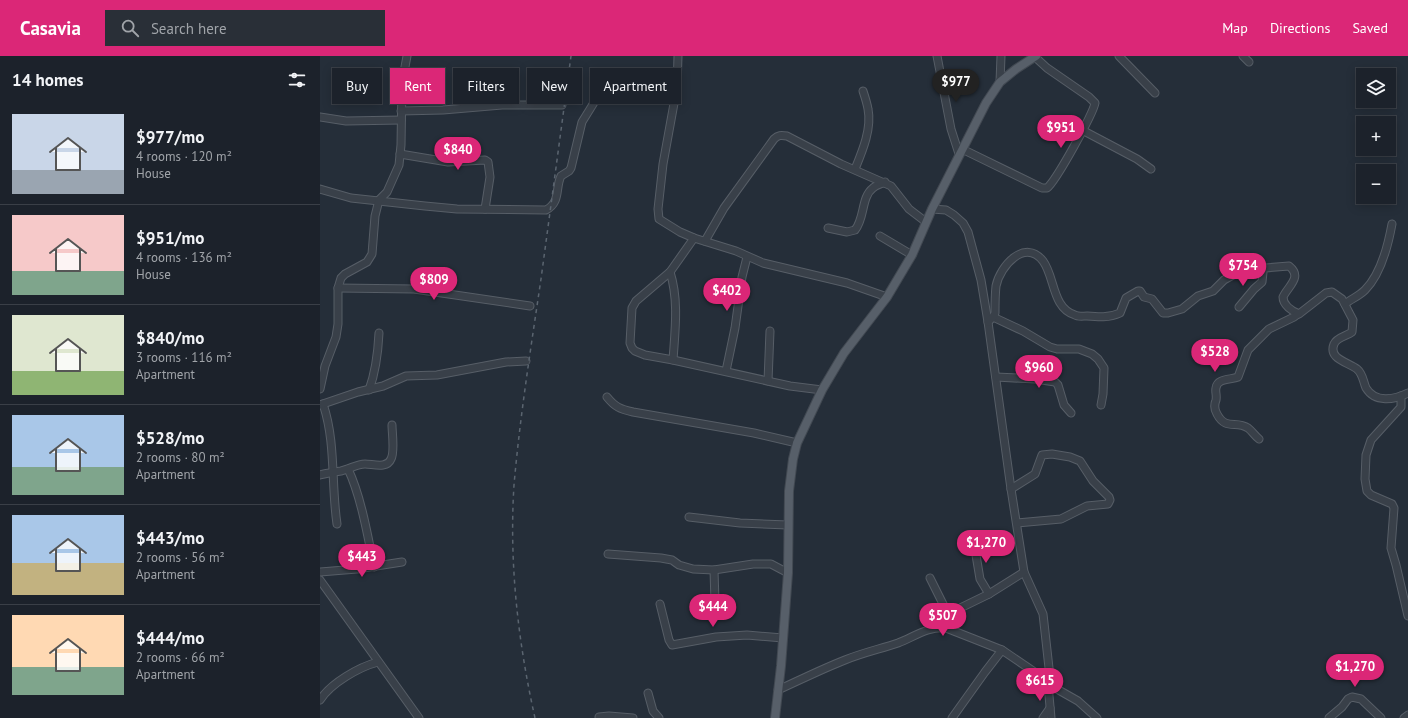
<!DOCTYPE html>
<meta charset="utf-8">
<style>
body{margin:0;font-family:"PT Sans",sans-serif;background:#292f37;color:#f1f3f6;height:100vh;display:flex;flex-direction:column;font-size:15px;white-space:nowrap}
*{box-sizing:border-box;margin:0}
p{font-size:13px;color:#a0a4a9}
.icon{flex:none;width:22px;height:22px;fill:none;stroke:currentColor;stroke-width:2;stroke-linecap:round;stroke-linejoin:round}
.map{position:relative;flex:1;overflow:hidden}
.details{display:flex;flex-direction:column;background:#1c222b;width:320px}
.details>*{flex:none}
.hud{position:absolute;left:12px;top:12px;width:380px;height:36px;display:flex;gap:8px}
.buttons{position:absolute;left:1036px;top:12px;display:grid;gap:8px}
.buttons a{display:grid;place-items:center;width:40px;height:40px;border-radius:0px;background:#1c222b;box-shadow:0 2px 10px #0003,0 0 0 1px #3a3f47;font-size:20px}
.price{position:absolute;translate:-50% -34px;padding:0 9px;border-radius:14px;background:#db2777;color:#fff;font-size:13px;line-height:26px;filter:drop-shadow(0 1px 2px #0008)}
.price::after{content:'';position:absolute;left:50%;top:24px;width:12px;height:9px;margin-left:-6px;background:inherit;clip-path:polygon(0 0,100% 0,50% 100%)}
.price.selected{background:#222;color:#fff}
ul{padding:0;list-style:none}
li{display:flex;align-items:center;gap:12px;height:100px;padding:0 12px}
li+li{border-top:1px solid #3a3f47}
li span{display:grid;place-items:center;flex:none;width:112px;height:80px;border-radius:0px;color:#555}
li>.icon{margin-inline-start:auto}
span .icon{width:48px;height:48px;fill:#fffc;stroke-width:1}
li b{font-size:17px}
h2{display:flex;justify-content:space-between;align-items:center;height:48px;padding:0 12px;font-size:17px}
.pill{padding:0 14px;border-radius:0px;background:#1c222b;box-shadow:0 2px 10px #0003,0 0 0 1px #3a3f47;font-size:14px;line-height:36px}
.pill.selected{background:#db2777;color:#fff}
header{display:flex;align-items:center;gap:24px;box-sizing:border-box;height:56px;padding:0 20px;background:#db2777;color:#fff}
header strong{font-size:19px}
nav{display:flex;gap:22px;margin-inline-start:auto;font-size:14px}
.search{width:280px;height:36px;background:#292f37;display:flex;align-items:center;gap:10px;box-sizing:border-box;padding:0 14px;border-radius:0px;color:#a0a4a9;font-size:15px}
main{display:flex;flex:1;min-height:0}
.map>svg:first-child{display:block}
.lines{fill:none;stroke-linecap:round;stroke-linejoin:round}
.minor-casing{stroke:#575e67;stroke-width:9}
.major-casing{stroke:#424952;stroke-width:10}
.minor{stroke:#394049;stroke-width:7}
.major{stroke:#575f69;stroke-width:8}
.rail{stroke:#5b6570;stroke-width:1.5;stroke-dasharray:4 4;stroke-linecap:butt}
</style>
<header>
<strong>Casavia</strong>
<div class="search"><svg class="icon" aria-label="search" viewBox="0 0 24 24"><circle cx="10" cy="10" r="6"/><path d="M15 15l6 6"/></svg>Search here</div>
<nav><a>Map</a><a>Directions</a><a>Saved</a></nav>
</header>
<main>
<section class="details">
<h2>14 homes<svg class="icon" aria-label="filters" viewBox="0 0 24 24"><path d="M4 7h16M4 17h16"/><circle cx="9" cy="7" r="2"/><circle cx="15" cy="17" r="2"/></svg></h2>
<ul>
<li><span style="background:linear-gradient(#c9d6e8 70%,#9aa5b1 0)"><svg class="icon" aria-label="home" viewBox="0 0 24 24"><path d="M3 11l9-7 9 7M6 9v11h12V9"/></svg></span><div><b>$977/mo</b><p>4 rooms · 120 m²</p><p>House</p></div></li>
<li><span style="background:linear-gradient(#f6c9c9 70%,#7fa58c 0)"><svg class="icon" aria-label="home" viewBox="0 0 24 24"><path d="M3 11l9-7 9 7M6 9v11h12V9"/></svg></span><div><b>$951/mo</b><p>4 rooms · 136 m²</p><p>House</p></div></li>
<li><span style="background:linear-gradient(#dfe7d0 70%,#8fb573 0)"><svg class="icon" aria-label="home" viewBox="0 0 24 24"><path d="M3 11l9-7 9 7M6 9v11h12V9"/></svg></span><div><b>$840/mo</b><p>3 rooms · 116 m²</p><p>Apartment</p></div></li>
<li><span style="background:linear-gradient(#a9c7e8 65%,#7fa58c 0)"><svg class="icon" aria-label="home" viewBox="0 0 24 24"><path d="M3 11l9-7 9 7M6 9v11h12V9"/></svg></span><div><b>$528/mo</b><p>2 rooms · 80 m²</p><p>Apartment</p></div></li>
<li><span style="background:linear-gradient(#a9c7e8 60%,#c2b280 0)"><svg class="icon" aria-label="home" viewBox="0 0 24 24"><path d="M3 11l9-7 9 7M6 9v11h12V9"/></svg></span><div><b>$443/mo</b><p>2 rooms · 56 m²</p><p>Apartment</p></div></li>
<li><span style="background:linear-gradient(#ffd9b3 65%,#7fa58c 0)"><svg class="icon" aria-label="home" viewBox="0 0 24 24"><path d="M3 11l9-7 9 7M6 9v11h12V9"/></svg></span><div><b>$444/mo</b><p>2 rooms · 66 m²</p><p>Apartment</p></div></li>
</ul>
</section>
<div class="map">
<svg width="1088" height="662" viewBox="0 0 1088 662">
<rect width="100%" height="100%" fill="#252e39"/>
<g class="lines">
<g class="minor-casing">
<g id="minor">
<polyline points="358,0 357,31 343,108 338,153 339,163 360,176 374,182 416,195 443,207 527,227 567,241"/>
<polyline points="617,0 631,73 639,98"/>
<polyline points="799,0 835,37"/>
<polyline points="923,0 929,6"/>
<polyline points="680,26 681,0"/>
<polyline points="81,55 123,54 182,49 242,49"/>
<polyline points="0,61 26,65 81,64"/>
<polyline points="762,74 817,103 831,113"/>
<path d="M642,93L722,132H727C736,125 773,58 775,47L769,41L727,12L715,1"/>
<polyline points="80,98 128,106 165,104 168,106 170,121 165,153"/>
<path d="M535,113C542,96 552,73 548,53C547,47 545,41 543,35"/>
<path d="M0,133L31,142L105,150L137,153L226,154C241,146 235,132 241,120L249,115L251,112L262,66L275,45V21"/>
<polyline points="612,153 626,154 634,159 643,167 648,176 661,224 668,266 691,433 704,516 723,558 731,630"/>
<path d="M508,172L527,176L535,174C545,162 541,141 553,132C556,129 561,128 565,126"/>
<polyline points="560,180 592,199"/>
<polyline points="374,182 350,216 316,245 312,252 310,287 312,292 315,295 325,299 353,304 470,330 502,334"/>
<path d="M385,185L404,152L454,83C458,79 461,79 467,80L521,108L571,130L589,153L606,166"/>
<path d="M350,216C359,244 355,275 353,304"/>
<polyline points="18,232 94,233 210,250"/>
<path d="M1025,248C1031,243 1039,240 1045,234C1061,218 1068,190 1072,168"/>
<polyline points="919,251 934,233 942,226 943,216 941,213"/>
<polyline points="673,261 703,275 730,291 737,293 759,293 772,298 778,303 784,312 783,338 781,349"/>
<path d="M668,266L673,261L675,257C675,248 675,239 676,230C680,210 705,182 723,205C735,221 732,252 755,259C758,261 763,260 767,260C778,261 789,262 800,257L806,242L818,235H820L824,241L832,243L843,257H848L862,253L878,240L893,235L904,224L913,219L933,213L969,210C983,221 968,230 963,241C963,249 972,255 979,258L1006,237L1012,236L1022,243L1033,264L1032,276C1027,280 1017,281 1014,288C1008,303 1028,306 1037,313C1043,318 1043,325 1046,332C1055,347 1074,344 1088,337"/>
<polyline points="406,315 415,272 422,221 427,201"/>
<polyline points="676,321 715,323 735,326 738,329 744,349 751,357"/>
<polyline points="448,325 450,275"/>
<polyline points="0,333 5,310 16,281 18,268 18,232 21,222 25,218 47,206 52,198 55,160 59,144 67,136 79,109 81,89 82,27 87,0"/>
<path d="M49,334C56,315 58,297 59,277"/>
<polyline points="1081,340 1081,351 1051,384 1046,399 1045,423 1047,435 1051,439 1072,448 1074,452 1071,492 1076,509 1088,560"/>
<path d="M287,341C295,351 300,353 313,356L434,377L477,387"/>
<path d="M3,348C16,386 11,428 17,468"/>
<polyline points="0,349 38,336 63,330 86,320 117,319 186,306 206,305"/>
<path d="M939,383C935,380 932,375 928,372C916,364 906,375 897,358C894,353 894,349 896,344C897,339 895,336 896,332C897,322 911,324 918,321L928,294L949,273L974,261L978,258"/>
<path d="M28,413C41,440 48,481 54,511"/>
<path d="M0,419C7,417 14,416 21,415C30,413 37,408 45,408C53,408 67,413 71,403C75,396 72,377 72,369"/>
<polyline points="691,433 715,418 722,399 732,398 750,401 760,405 773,425 789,441 790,444 788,448 767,450 741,463 697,467"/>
<polyline points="369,461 420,467 468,469"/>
<polyline points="653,481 660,523 669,538"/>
<polyline points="288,498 341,502 352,504 359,509 373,513 394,514 433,508 451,508 468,517"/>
<polyline points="394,514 395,546"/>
<polyline points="0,516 37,513 82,506"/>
<polyline points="610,522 628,558"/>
<polyline points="0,524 99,662"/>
<polyline points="340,548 349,584 352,589 396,581 427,579 463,582"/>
<polyline points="617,571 630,557 669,538 704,516"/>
<polyline points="728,628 731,662"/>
<path d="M458,634C480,624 502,613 525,604C542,597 560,593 578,587C594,581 608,570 626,572L682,594L713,615L728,628L758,645L777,662"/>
<polyline points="328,637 333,655 339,662"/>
<path d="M0,644C11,627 39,611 58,606"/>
<polyline points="279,661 289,660 313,662"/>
<polyline points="632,662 665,616 682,594"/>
<polyline points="723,662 730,652"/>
<polyline points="1009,662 1022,651 1028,643 1032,641 1041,643 1061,662"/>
<polyline points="1084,662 1088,659"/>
</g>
</g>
<g class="major-casing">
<polyline id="major" points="455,662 461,610 468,517 469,435 473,403 477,387 502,334 524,297 567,241 592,199 612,153 666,47 680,26 696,13 716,0"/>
</g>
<use href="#minor" class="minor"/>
<use href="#major" class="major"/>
<path class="rail" d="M215,662C198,586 189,507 194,429C200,360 211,291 221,223C231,149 241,74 251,0"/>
</g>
</svg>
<div class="buttons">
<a><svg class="icon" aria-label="layers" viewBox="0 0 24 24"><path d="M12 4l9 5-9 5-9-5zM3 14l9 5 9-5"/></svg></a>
<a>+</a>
<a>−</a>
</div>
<b class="price selected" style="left:636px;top:47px">$977</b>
<b class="price" style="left:741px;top:93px">$951</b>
<b class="price" style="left:138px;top:115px">$840</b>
<b class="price" style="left:923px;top:231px">$754</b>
<b class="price" style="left:114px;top:245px">$809</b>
<b class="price" style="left:407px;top:256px">$402</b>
<b class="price" style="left:895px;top:317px">$528</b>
<b class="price" style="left:719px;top:333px">$960</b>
<b class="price" style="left:666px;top:508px">$1,270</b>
<b class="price" style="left:42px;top:522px">$443</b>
<b class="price" style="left:393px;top:572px">$444</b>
<b class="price" style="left:623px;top:581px">$507</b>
<b class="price" style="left:1035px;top:632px">$1,270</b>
<b class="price" style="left:720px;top:646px">$615</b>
<div class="hud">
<a class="pill">Buy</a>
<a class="pill selected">Rent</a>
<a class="pill">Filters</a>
<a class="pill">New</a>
<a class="pill">Apartment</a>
</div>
</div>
</main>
